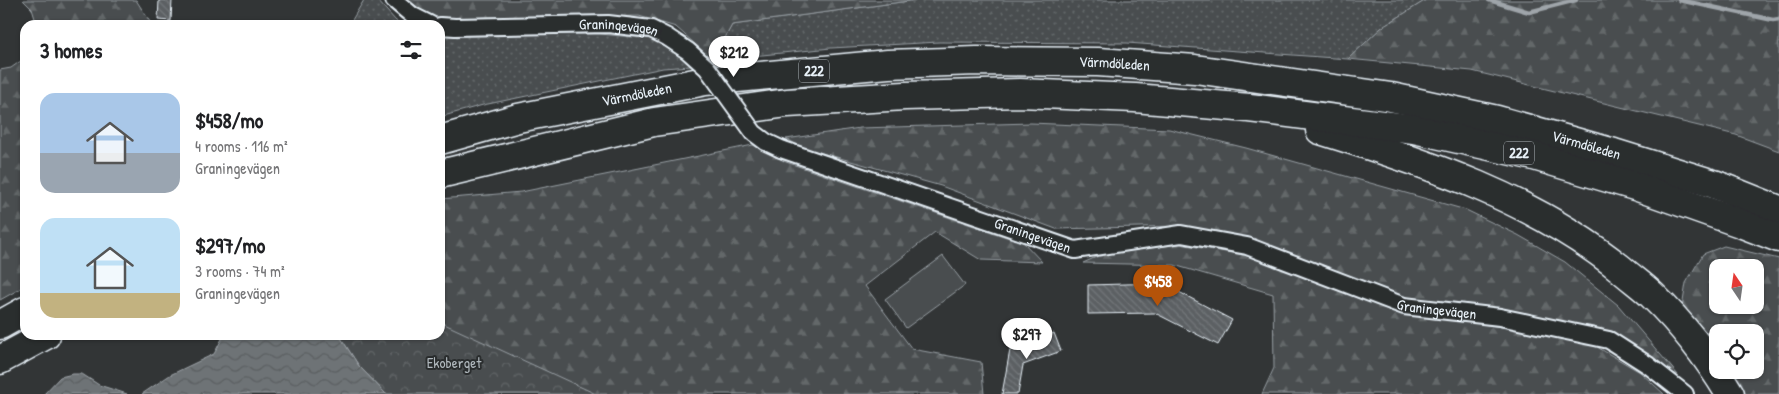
<!DOCTYPE html>
<meta charset="utf-8">
<style>
body{margin:0;font-family:"Patrick Hand",sans-serif;background:#f6f6f6;color:#202124;height:100vh;display:flex;flex-direction:column;font-size:19px;white-space:nowrap}
*{box-sizing:border-box;margin:0}
p{font-size:16px;color:#757577}
.icon{flex:none;width:28px;height:28px;fill:none;stroke:currentColor;stroke-width:2;stroke-linecap:round;stroke-linejoin:round}
.map{position:relative;flex:1;overflow:hidden}
.panel{position:absolute;left:20px;top:20px;width:425px;height:320px;display:flex;flex-direction:column;background:#fff;border-radius:15px;box-shadow:0 1px 4px #0004}
.panel>*{flex:none}
.needle{width:32px;rotate:347deg}
.fabs{position:absolute;left:1709px;top:259px;display:grid;gap:10px}
.fabs a{display:grid;place-items:center;width:55px;height:55px;border-radius:10px;background:#fff;box-shadow:0 1px 4px #0004;font-size:25px}
.price{position:absolute;translate:-50% -42px;padding:0 11px;border-radius:18px;background:#fff;color:#222;font-size:16px;line-height:32px;filter:drop-shadow(0 1px 2px #0008)}
.price::after{content:'';position:absolute;left:50%;top:30px;width:15px;height:11px;margin-left:-8px;background:inherit;clip-path:polygon(0 0,100% 0,50% 100%)}
.price.selected{background:#b45309;color:#fff}
ul{padding:0;list-style:none}
li{display:flex;align-items:center;gap:15px;height:125px;padding:0 20px}
li span{display:grid;place-items:center;flex:none;width:140px;height:100px;border-radius:15px;color:#555}
li>.icon{margin-inline-start:auto}
span .icon{width:60px;height:60px;fill:#fffc;stroke-width:1}
li b{font-size:21px}
h2{display:flex;justify-content:space-between;align-items:center;height:60px;padding:0 20px;font-size:21px}
.map>svg:first-child{display:block}
.grass{fill:url(#grass-dots);stroke:#989fa4}
.forest{fill:url(#forest-firs);stroke:#989fa4;fill-rule:evenodd}
.park{fill:url(#park-crowns);stroke:#989fa4}
.pitch{fill:#494d4f;stroke:#989fa4}
.water{fill:url(#water-waves);stroke:#9fa5aa}
.lines{fill:none;stroke-linecap:round;stroke-linejoin:round}
.stream{stroke:#9fa5aa;stroke-width:4.5}
.building{fill:url(#building-back-hatch);stroke:#e8f1f8}
.minor-casing{stroke:#e8f1f8;stroke-width:20}
.motorway-casing{stroke:#e8f1f8;stroke-width:31}
.minor{stroke:#2a2d2e;stroke-width:16}
.motorway{stroke:#2a2d2e;stroke-width:28}
.minor-bridge-casing{stroke:#e8f1f8;stroke-width:20;stroke-linecap:butt}
.minor-bridge{stroke:#2a2d2e;stroke-width:16}
.labels{text-anchor:middle;stroke-width:4;stroke-linejoin:round;paint-order:stroke}
.shield{fill:#2a2d2e;stroke:#afb6bb;stroke-width:1}
.shield-label{font-size:14px;font-weight:bold;fill:#e8f1f8}
.street-label{font-size:15px;fill:#e8f1f8;stroke:#2a2d2e}
.park-label{font-size:15px;fill:#b0b8bd;stroke:#2a2d2e}
</style>
<div class="map">
<svg width="1779" height="394" viewBox="0 0 1779 394">
<defs>
<pattern id="grass-dots" width="8" height="8" patternUnits="userSpaceOnUse" patternTransform="scale(1.25)"><rect width="8" height="8" fill="#494d4f"/><path d="M2 2h.1M6 6h.1" fill="none" stroke="#636769" stroke-width="1.8" stroke-linecap="round"/></pattern>
<pattern id="forest-firs" width="22" height="20" patternUnits="userSpaceOnUse" patternTransform="scale(1.25)"><rect width="22" height="20" fill="#494d4f"/><path d="M5 1l3.5 6h-7zM16 11l3.5 6h-7z" fill="#636769"/></pattern>
<pattern id="park-crowns" width="20" height="18" patternUnits="userSpaceOnUse" patternTransform="scale(1.25)"><rect width="20" height="18" fill="#494d4f"/><path d="M2 6a3 3 0 1 1 6 0M12 15a3 3 0 1 1 6 0" fill="none" stroke="#636769"/></pattern>
<pattern id="water-waves" width="16" height="10" patternUnits="userSpaceOnUse" patternTransform="scale(1.25)"><rect width="16" height="10" fill="#6e7376"/><path d="M0 5q4-4 8 0t8 0" fill="none" stroke="#5a5e60"/></pattern>
<pattern id="building-back-hatch" width="6" height="6" patternUnits="userSpaceOnUse" patternTransform="scale(1.25)"><rect width="6" height="6" fill="#5c6063"/><path d="M-1 5l2 2M0 0l6 6M5-1l2 2" fill="none" stroke="#73777a"/></pattern>
</defs>
<rect width="100%" height="100%" fill="#323536"/>
<filter id="ink" filterUnits="userSpaceOnUse"><feTurbulence type="fractalNoise" baseFrequency=".02" numOctaves="2"/><feDisplacementMap in="SourceGraphic" scale="10" xChannelSelector="R" yChannelSelector="G"/><feConvolveMatrix kernelMatrix="1 2 1 2 8 2 1 2 1" color-interpolation-filters="sRGB"/></filter>
<g filter="url(#ink)">
<g class="grass">
<polygon points="364,0 377,0 396,21 406,25 349,25"/>
<polygon points="916,0 1426,0 1381,28 1348,59 1127,43 939,42 831,48 713,60 732,25"/>
<polygon points="440,33 600,34 654,39 676,51 691,66 663,68 483,105 440,117"/>
</g>
<g class="forest">
<polygon points="23,0 136,0 152,25 37,25 32,9"/>
<path d="M405,0H916L732,25L713,60L676,27L639,16L454,21C432,19 421,15 405,0Z"/>
<polygon points="1426,0 1779,0 1779,151 1736,135 1472,71 1348,59 1381,28"/>
<polygon points="25,58 25,286 0,300 0,70 11,68"/>
<polygon points="1031,123 1169,129 1246,148 1466,210 1518,235 1565,262 1618,305 1678,375 1651,363 1608,332 1554,319 1406,297 1250,240 1181,226 1056,229 941,186 804,148 786,139 860,128"/>
<polygon points="753,145 786,162 1024,243 1042,262 981,260 935,232 865,286 912,349 981,362 984,394 386,394 339,335 440,335 440,199 521,192"/>
<polygon points="1180,244 1260,258 1398,311 1585,340 1640,372 1664,394 1262,394 1274,368 1273,294 1174,265 1083,263 1103,254"/>
<path d="M1724,246L1779,259V394H1743L1726,370H1755V332H1718L1717,358L1682,308L1686,283L1703,254ZM1718,268H1755V305H1718Z"/>
</g>
<polygon class="park" points="440,322 596,394 386,394 359,366 339,335 440,335"/>
<polygon class="pitch" points="943,256 965,285 906,328 885,299"/>
<g class="water">
<polygon points="224,335 339,335 359,366 386,394 142,394 170,375 214,354"/>
<polygon points="73,374 82,374 99,385 127,394 44,394 60,377"/>
</g>
<g class="lines">
<g class="stream">
<polyline points="1489,0 1529,12 1576,0"/>
<polyline points="1679,0 1773,20 1779,19"/>
</g>
</g>
<g class="building">
<polygon points="159,0 172,0 171,21 158,20"/>
<polygon points="1162,283 1232,320 1218,345 1155,313 1088,314 1088,285"/>
<polygon points="1054,333 1061,351 1023,365 1018,394 1002,394 1010,350"/>
</g>
<g class="lines">
<g class="minor-casing">
<g id="minor">
<polyline points="394,0 413,16 431,25"/>
<path id="s1" d="M440,26L455,27L608,24L651,29L667,37"/>
<path id="s2" d="M781,149L1075,250L1181,234L1247,246L1404,306L1500,317L1609,340L1648,365L1685,394"/>
</g>
</g>
<g class="motorway-casing">
<g id="motorway">
<path d="M1320,130C1426,163 1533,198 1621,269C1631,278 1643,286 1653,296C1682,324 1709,359 1730,394"/>
<path id="s3" d="M440,140L518,118L705,81L888,64L977,61L1098,62L1195,69L1391,97L1497,120L1614,153L1714,184L1779,210"/>
<polyline points="440,174 654,122 787,103 905,96 1020,93 1135,98 1249,108 1414,129 1534,156 1638,187 1740,223 1779,238"/>
<polyline points="0,325 25,311"/>
<polyline points="0,360 46,335"/>
</g>
</g>
<use href="#minor" class="minor"/>
<use href="#motorway" class="motorway"/>
<g class="minor-bridge-casing">
<polyline id="minor-bridge" points="667,37 688,51 707,68 754,133 766,142 781,149"/>
</g>
<use href="#minor-bridge" class="minor-bridge"/>
</g>
</g>
<g class="labels">
<g class="shield">
<rect x="799" y="59.5" width="30" height="23" rx="4"/>
<rect x="1504" y="141.5" width="30" height="23" rx="4"/>
</g>
<g class="shield-label">
<text x="814" y="76">222</text>
<text x="1519" y="158">222</text>
</g>
<g class="street-label">
<text dy="5" stroke="none"><textPath href="#s1" startOffset="179">Graningevägen</textPath></text>
<text dy="5" stroke="none"><textPath href="#s3" startOffset="682">Värmdöleden</textPath></text>
<text dy="5" stroke="none"><textPath href="#s3" startOffset="202">Värmdöleden</textPath></text>
<text dy="5" stroke="none"><textPath href="#s3" startOffset="1162">Värmdöleden</textPath></text>
<text dy="5" stroke="none"><textPath href="#s2" startOffset="266">Graningevägen</textPath></text>
<text dy="5" stroke="none"><textPath href="#s2" startOffset="686">Graningevägen</textPath></text>
</g>
<g class="park-label">
<text x="454" y="368">Ekoberget</text>
</g>
</g>
</svg>
<div class="fabs">
<a><svg class="needle" viewBox="-14 -14 28 28"><path d="M0-13l5 13h-10z" fill="#e53935"/><path d="M0 13l5-13h-10z" fill="#757577"/></svg></a>
<a><svg class="icon" aria-label="locate" viewBox="0 0 24 24"><circle cx="12" cy="12" r="6"/><path d="M12 2v4M12 18v4M2 12h4M18 12h4"/></svg></a>
</div>
<b class="price" style="left:734px;top:78px">$212</b>
<b class="price selected" style="left:1158px;top:307px">$458</b>
<b class="price" style="left:1027px;top:360px">$297</b>
<section class="panel">
<h2>3 homes<svg class="icon" aria-label="filters" viewBox="0 0 24 24"><path d="M4 7h16M4 17h16"/><circle cx="9" cy="7" r="2"/><circle cx="15" cy="17" r="2"/></svg></h2>
<ul>
<li><span style="background:linear-gradient(#a9c7e8 60%,#9aa5b1 0)"><svg class="icon" aria-label="home" viewBox="0 0 24 24"><path d="M3 11l9-7 9 7M6 9v11h12V9"/></svg></span><div><b>$458/mo</b><p>4 rooms · 116 m²</p><p>Graningevägen</p></div></li>
<li><span style="background:linear-gradient(#bfe0f5 75%,#c2b280 0)"><svg class="icon" aria-label="home" viewBox="0 0 24 24"><path d="M3 11l9-7 9 7M6 9v11h12V9"/></svg></span><div><b>$297/mo</b><p>3 rooms · 74 m²</p><p>Graningevägen</p></div></li>
</ul>
</section>
</div>
